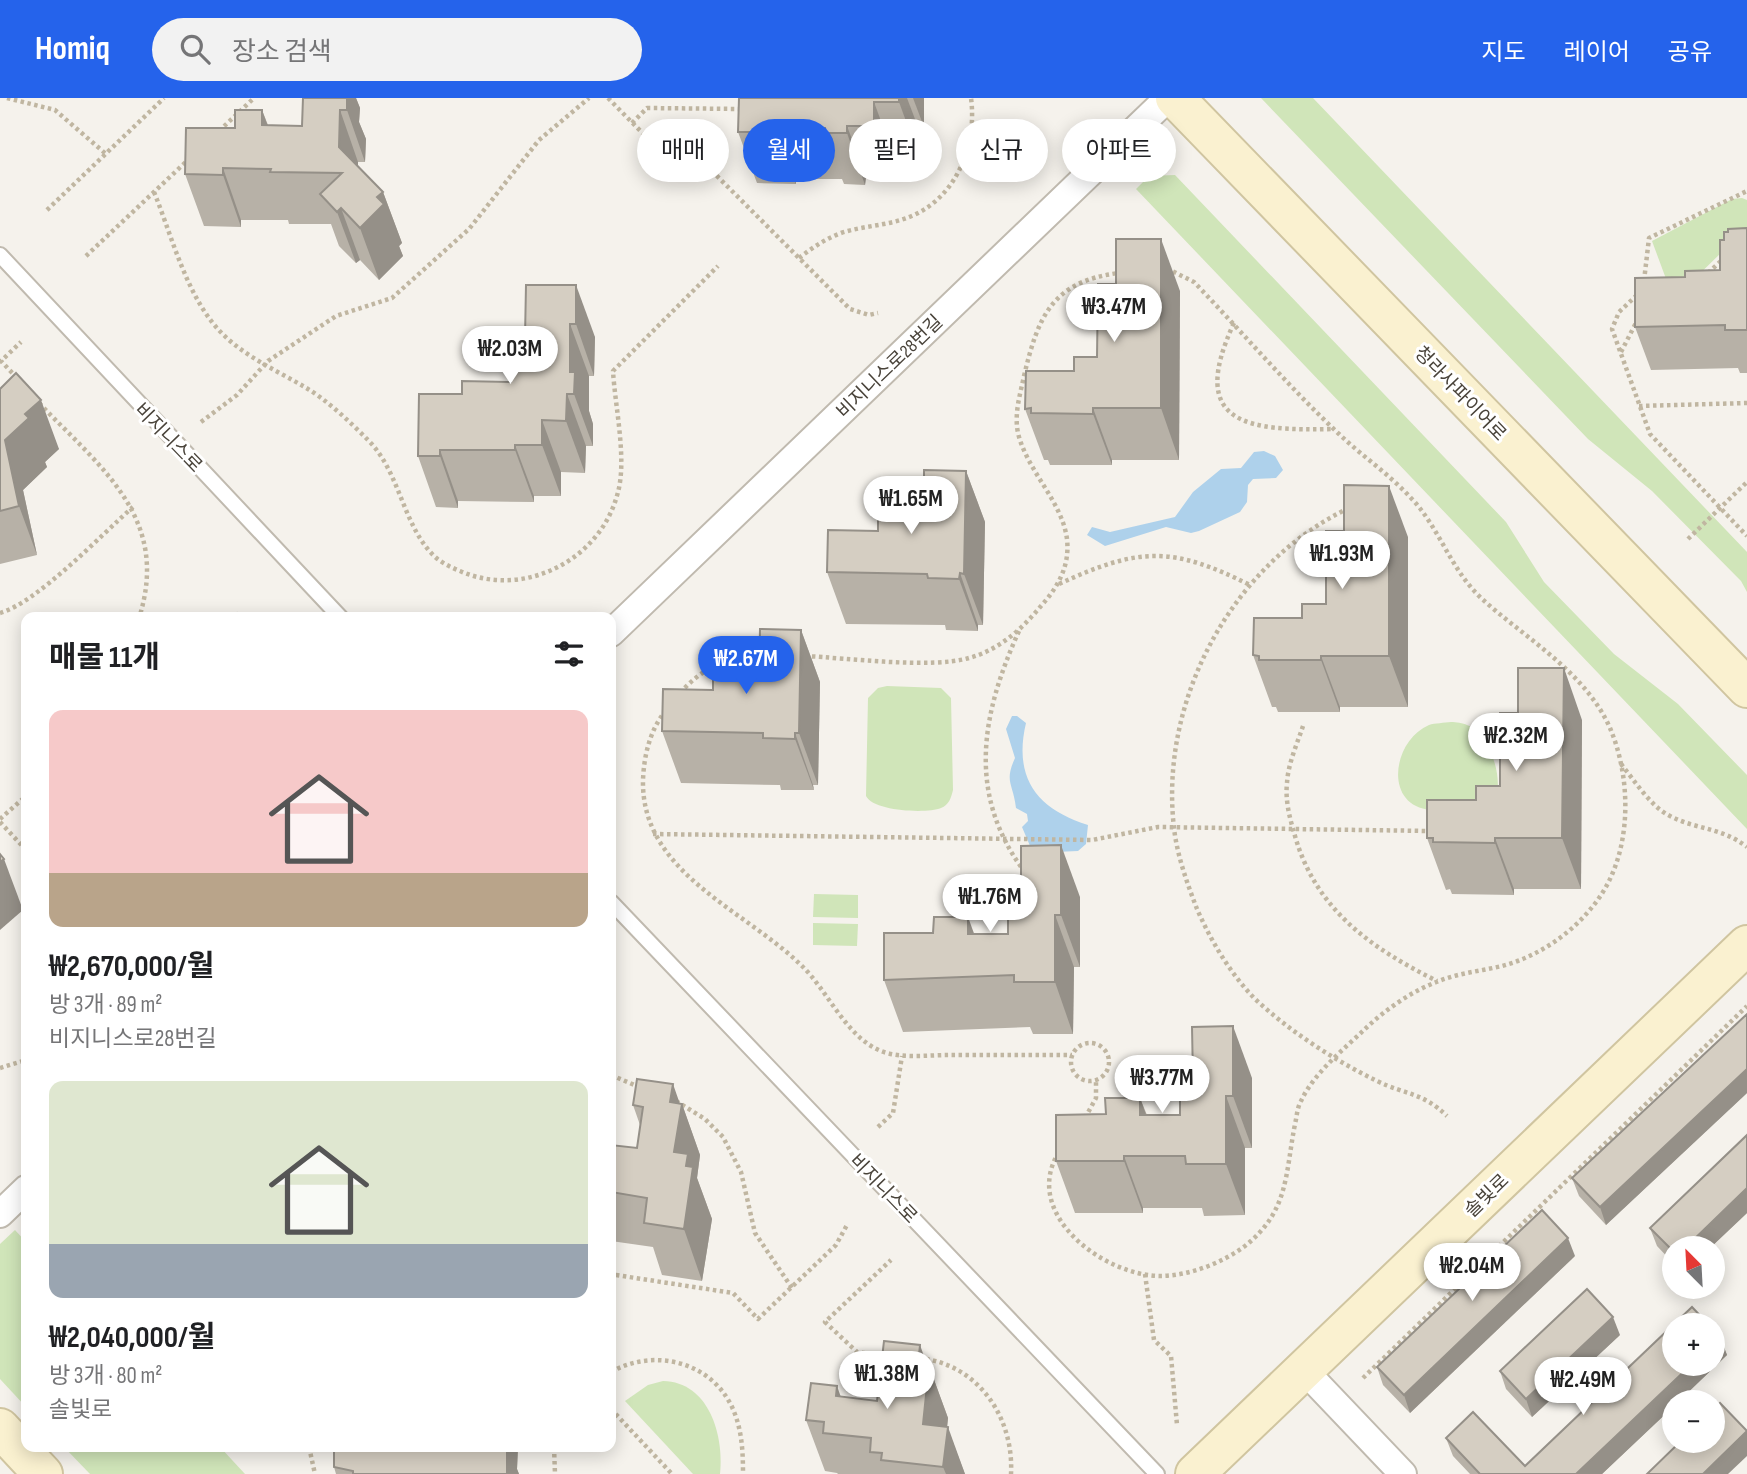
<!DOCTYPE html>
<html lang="ko">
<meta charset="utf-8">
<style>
body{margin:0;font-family:"Sofia Sans Condensed","Noto Sans KR",sans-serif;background:#f2f2f2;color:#202124;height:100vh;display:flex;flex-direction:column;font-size:26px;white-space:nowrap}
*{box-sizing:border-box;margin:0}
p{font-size:23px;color:#757577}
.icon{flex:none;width:38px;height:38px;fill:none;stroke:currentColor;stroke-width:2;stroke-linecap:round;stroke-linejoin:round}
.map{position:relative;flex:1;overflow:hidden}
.side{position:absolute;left:21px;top:514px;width:595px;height:840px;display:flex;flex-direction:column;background:#fff;border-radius:14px;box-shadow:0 4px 18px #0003}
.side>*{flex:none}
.hud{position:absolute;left:637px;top:21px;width:665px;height:63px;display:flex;gap:14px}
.needle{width:46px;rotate:336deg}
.tools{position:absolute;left:1662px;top:1138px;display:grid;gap:14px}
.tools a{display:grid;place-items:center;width:63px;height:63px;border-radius:50%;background:#fff;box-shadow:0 4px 18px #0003;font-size:35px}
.price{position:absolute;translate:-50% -60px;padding:0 16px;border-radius:24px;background:#fff;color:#222;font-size:23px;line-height:46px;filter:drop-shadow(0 2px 4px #0008)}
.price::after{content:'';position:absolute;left:50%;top:42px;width:21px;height:16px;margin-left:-10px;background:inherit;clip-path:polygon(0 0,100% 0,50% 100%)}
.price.on{background:#2563eb;color:#fff}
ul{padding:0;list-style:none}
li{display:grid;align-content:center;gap:14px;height:371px;padding:0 28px}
li span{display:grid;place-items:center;height:217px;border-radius:14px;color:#555}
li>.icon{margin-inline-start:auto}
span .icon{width:126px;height:126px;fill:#fffc;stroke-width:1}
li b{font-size:30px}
h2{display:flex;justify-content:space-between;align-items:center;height:84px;padding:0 28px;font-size:30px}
.chip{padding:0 24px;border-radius:32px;background:#fff;box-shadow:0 4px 18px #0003;font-size:24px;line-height:63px}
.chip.on{background:#2563eb;color:#fff}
header{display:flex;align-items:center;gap:42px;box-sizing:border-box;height:98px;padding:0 35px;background:#2563eb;color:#fff}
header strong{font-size:33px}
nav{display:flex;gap:38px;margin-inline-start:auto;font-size:24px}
.search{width:490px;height:63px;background:#f2f2f2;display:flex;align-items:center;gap:18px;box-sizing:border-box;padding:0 24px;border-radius:38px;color:#757577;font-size:26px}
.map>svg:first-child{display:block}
.green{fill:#d0e5b9}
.water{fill:#aed1eb}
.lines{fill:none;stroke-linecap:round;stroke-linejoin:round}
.lane-casing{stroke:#c0baaf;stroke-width:18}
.street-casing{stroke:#c0baaf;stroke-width:30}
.secondary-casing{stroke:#d0c5a0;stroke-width:42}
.path{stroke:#c0b6a1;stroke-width:4.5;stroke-dasharray:3.5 3.5;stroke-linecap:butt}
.lane{stroke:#fff;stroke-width:14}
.street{stroke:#fff;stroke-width:26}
.secondary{stroke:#faf1d0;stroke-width:38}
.wall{fill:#b7b1a7}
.shaded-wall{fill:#959088}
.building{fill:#d5cec2;stroke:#959088;stroke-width:2}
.labels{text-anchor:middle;stroke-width:6;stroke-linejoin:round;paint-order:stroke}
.street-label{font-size:19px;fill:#49433a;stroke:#fff}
</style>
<header>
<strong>Homiq</strong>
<div class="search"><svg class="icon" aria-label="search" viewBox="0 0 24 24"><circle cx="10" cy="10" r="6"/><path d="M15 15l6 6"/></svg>장소 검색</div>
<nav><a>지도</a><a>레이어</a><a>공유</a></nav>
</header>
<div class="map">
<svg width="1747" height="1376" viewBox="0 0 1747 1376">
<rect width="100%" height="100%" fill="#f5f2ec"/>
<g class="green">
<polygon points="1261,0 1313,0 1747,454 1747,494 1741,483 1652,393 1588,341"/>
<polygon points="1175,77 1506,424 1544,484 1614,556 1678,606 1747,677 1747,731 1136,91 1149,78"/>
<polygon points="1742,100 1747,102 1747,140 1724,152 1683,192 1672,197 1652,143 1732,101"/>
<path d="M887,588L941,590L951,600L953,692C951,700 949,707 941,710C926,716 873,713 866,698L868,600L878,590Z"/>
<path d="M1451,624C1456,624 1463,625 1467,627C1490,636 1503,679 1496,700C1476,700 1449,714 1431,712C1383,708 1392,643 1429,627C1435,625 1444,625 1451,624Z"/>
<polygon points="814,796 858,797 858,820 813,819"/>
<polygon points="813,825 858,826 857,848 813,847"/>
<polygon points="15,1132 26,1144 26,1309 0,1281 0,1146"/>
<path d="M663,1283C709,1284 724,1337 720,1376H693L625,1303L648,1287Z"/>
<polygon points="64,1349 220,1349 245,1376 90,1376"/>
</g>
<g class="water">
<polygon points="1264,353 1275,358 1283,372 1276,380 1253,381 1248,387 1247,404 1240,414 1199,433 1191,435 1166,429 1105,448 1087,437 1092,429 1110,434 1175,419 1193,394 1221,371 1241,370 1254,354"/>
<path d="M1012,618H1017L1026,625C1013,680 1037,711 1088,727L1086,746L1078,753L1033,755L1022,729L1028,723L1027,716L1016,710C1013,685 1004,684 1015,660L1006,631Z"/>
</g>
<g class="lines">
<g class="lane-casing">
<g id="lane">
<polyline points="0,157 341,520"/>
<polyline points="611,804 1157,1376"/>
</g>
</g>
<g class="street-casing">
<g id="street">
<polyline points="611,535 1168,0"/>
<polyline points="0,1116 26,1091"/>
<polyline points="1303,1271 1403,1376"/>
</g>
</g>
<g class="secondary-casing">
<g id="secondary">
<polyline points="1175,0 1747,590"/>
<polyline points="0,1330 43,1376"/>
<polyline points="1195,1376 1747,847"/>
</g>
</g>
<g class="path">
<polyline points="7,0 55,12 106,56"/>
<polyline points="608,0 666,59 701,62 850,211 869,217 878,215"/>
<polyline points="632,25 647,10 742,11"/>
<polyline points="219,33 254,0"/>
<path d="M154,94C171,136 184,188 212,224C235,254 272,270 303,288C326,301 349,323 368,342C400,374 402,425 433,457C440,464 450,469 460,473C523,501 601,463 618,394C627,361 615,308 613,273L718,168"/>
<polyline points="47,112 164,0"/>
<polyline points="86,158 189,61"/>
<path d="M799,160C812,150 825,141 841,135C865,127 890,128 914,117C958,97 977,45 971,0"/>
<polyline points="1708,175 1722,162"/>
<polyline points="1644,183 1649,140 1747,93"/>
<polyline points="1637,197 1619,214 1612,231 1650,336 1747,438"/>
<path d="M1234,225C1186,328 1249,333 1334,331"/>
<polyline points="1621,254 1639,219"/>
<polyline points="17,280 1,263 21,244"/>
<path d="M39,305C101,370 171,420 139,520"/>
<polyline points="1639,308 1747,305"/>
<polyline points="201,324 237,297 268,263 336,218 392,200 469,131 539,42 589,0"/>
<path d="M1349,410C1233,465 1159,601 1174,730C1177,757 1187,785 1197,811C1211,843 1230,875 1254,900C1289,933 1334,962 1377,983C1406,997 1422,994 1447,1018"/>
<polyline points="1688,441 1747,384"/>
<path d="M1059,486C1139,449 1172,448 1250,487"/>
<path d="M0,515C38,504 101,437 133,409"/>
<path d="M1019,533C982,615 966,695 1024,773"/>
<path d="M805,558C847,560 931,571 969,560C999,552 1022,531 1041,508C1058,489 1070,468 1067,441C1062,403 1027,373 1018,335C1014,316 1020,297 1024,278C1038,219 1052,183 1119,175"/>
<path d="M680,595C702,570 731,556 764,556"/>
<path d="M666,612C650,632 644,657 643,682C641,775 744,811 802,868C828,893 846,939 881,953C901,961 928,957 949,957C990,957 1031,957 1072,957"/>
<path d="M1303,628C1297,646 1288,666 1287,685C1285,703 1290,721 1295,738C1316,812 1371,850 1437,883"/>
<path d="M1621,666C1635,683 1650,708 1670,718C1697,732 1721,729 1747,749"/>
<polyline points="0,721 26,698"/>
<polyline points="0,724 26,752"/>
<polyline points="653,736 1092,742 1158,729 1430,733"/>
<circle cx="1090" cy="964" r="19"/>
<polyline points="0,970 26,962"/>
<polyline points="611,977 639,989"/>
<polyline points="676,1003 705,1021 723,1039 741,1074 755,1135 792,1190"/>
<polyline points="1085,1020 1096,1000 1096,981"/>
<polyline points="878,1029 893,1015 902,958"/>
<path d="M1059,1054C1020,1116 1105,1179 1162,1178C1191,1177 1222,1165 1245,1148C1289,1113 1285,1077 1295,1026C1297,1018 1297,1010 1301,1003C1314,975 1343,952 1365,931C1386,911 1412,893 1439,883C1459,875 1481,873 1502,868C1540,858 1576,833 1599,800C1632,753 1632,682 1610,630C1585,573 1523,539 1480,499C1450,470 1439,429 1411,400C1389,376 1362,358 1339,336C1288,288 1242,234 1194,184L1170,172"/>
<polyline points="1145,1176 1154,1242 1171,1258 1177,1327"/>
<polyline points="611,1182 616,1177 733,1195 758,1221 836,1147 847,1127"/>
<polyline points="886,1258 857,1254 825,1224 891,1162"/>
<path d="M919,1260C978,1266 1014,1319 1011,1376"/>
<path d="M611,1274C653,1250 709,1263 731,1307C742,1329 743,1353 743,1376"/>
<polyline points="1363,1280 1747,908"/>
<polyline points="611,1311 672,1376"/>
<polyline points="309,1349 315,1376"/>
<polyline points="554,1349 555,1376"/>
</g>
<use href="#lane" class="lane"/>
<use href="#street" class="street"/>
<use href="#secondary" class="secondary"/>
</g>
<g class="wall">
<polygon points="303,0 356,0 360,10 359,24 366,41 365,64 358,64 358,69 383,94 402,145 399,148 403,158 379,182 360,162 356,165 339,148 331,126 289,126 288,122 241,122 241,129 204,128 185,76 235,30 262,12 268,27 302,28"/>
<polygon points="739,0 924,0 924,29 918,29 918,56 893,56 893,80 866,79 865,87 844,86 842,81 796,81 796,86 757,85 738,34"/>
<polygon points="1747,130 1747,275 1740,275 1738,270 1651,272 1635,229 1685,179 1720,172 1724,142 1728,134"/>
<polygon points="526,187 595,239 594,278 589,278 589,313 593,326 593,348 586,348 585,375 561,374 561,398 534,398 534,404 458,403 458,410 436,409 418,358 462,296 511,284 525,239"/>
<polygon points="1180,193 1179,362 1112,362 1112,367 1050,367 1048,362 1044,362 1025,311 1074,273 1097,259"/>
<polygon points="0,291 59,351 45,364 47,369 23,392 37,457 0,466"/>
<polygon points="966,373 985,424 983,527 978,527 978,533 946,532 945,527 846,526 827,474 878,433 924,421"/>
<polygon points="1408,439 1408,609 1340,609 1340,614 1278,614 1276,609 1272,609 1253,557 1302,520 1326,506"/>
<polygon points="801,532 820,584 818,687 813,687 814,692 781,692 780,687 681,685 662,633 759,580"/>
<polygon points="1582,622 1581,791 1514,791 1514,797 1452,796 1450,791 1446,792 1427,740 1476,702 1500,688"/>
<polygon points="1080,799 1080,869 1074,869 1073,936 1033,936 1030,929 903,934 884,882 933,835 1008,836"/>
<polygon points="1747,916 1747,995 1606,1127 1579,1098 1572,1080"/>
<polygon points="1252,980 1252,1050 1245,1050 1245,1117 1204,1118 1202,1110 1143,1110 1143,1115 1075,1115 1056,1063 1106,1016 1140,1000 1147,1017 1180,1017"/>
<polygon points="682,1006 700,1057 697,1080 712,1121 702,1183 662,1177 653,1149 611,1143 611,1047 637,1050 640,1027 633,1007"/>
<polygon points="1747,1037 1747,1115 1710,1150 1675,1150 1675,1167 1657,1148 1650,1130"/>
<polygon points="1575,1158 1410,1315 1383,1287 1377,1269"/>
<polygon points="1620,1237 1532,1319 1506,1291 1500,1273"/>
<polygon points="1720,1239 1727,1257 1678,1304 1675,1304 1675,1307 1602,1376 1470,1376 1453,1358 1446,1340 1525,1368"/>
<polygon points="928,1268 929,1268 948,1320 947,1329 965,1376 838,1376 837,1375 825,1373 806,1322 841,1299 877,1303"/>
<polygon points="518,1349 517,1371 519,1376 336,1376 334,1369"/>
</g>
<g class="shaded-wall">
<polygon points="344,0 356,0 360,10 359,24 366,41 365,64 347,12"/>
<polygon points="899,0 907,0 918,29 918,56 899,4"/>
<polygon points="913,0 924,0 924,29"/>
<polygon points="874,4 893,56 893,80 874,28"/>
<polygon points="262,12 281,64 262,27"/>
<polygon points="340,12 358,64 358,101 339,49"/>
<polygon points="847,28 866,79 865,87 847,35"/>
<polygon points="777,29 796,81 796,86 777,34"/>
<polygon points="223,70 241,122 241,129 223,77"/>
<polygon points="383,94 402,145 399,148 403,158 379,182 360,130 377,99"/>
<polygon points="341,110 360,162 356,165 337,114"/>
<polygon points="1161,141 1180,193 1179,362 1161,310"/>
<polygon points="576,187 595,239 594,278 576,226"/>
<polygon points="570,226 589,278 589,313 593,326 593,348 574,296 570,274"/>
<polygon points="567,296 586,348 585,375 566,323"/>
<polygon points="41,302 59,351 45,364 47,369 23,392 37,457 19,408 5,342 25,316"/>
<polygon points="1093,310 1112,362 1112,367 1093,316"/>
<polygon points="542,322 561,374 561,398 542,347"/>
<polygon points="515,347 534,398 534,404 515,352"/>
<polygon points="440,352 458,403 458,410 440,358"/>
<polygon points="966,373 985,424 983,527 964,476"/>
<polygon points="1389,388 1408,439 1408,609 1389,558"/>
<polygon points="960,475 978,527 978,533 959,481"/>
<polygon points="801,532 820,584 818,687 799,635"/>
<polygon points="1321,558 1340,609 1340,614 1321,562"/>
<polygon points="1564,570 1582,622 1581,791 1562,740"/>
<polygon points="795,635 813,687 814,692 795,641"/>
<polygon points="1495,740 1514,791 1514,797 1495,745"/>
<polygon points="1061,747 1080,799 1080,869 1061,817"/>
<polygon points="4,761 23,812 0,832 0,764"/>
<polygon points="1055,817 1074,869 1073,936 1055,884"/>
<polygon points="968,819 987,871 968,836"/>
<polygon points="1233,928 1252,980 1252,1050 1233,998"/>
<polygon points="1747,971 1747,995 1606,1127 1600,1109"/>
<polygon points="673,986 681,1009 682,1006 700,1057 697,1080 712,1121 702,1183 684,1131 674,1054 670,1004"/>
<polygon points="1226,998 1245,1050 1245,1117 1226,1066"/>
<polygon points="1140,1000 1159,1052 1140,1017"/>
<polygon points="1124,1058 1143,1110 1143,1115 1124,1063"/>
<polygon points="1747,1090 1747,1115 1710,1150 1685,1150"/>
<polygon points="1568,1140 1575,1158 1410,1315 1404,1297"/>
<polygon points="1613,1219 1620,1237 1532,1319 1526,1301"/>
<polygon points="1720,1239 1727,1257 1678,1304 1675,1304 1675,1307 1602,1376 1576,1376 1693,1265 1713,1265 1713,1246"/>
<polygon points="920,1247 929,1272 929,1268 948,1320 943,1369 923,1326 918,1267"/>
<polygon points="837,1288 855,1339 836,1298"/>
<polygon points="948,1329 965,1376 946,1376 943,1369"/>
<polygon points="1747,1333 1747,1358 1728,1376 1703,1376"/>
<polygon points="504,1349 518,1349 517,1371 519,1376 507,1376"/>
</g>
<g class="building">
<polygon points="303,0 347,0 347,12 340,12 339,49 383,94 377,99 384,106 360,130 341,110 337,114 320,96 342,75 270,74 271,71 223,70 223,77 185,76 186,30 235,30 235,12 262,12 262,27 302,28"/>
<polygon points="739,0 899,0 899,4 874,4 874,28 847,28 847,35 825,35 825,30 777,29 777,34 738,34"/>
<polygon points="1747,130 1747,232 1725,232 1725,227 1635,229 1635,180 1685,179 1685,173 1720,172 1720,142 1724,142 1724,134 1728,134 1728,131"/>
<polygon points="1116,141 1161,141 1161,310 1093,310 1093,316 1031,315 1031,310 1025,311 1026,273 1074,273 1074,259 1097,259 1098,186 1116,186"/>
<polygon points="526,187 576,187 576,226 570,226 570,274 575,274 574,296 567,296 566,323 542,322 542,347 515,347 515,352 440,352 440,358 418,358 419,296 462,296 462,283 511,284 511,239 525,239"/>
<polygon points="16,275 41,302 25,316 29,320 5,342 19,408 0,413 0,291"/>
<polygon points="924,372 966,373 964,476 960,475 959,481 928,480 927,476 827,474 828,432 878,433 878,420 924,421"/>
<polygon points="1344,387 1389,388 1389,558 1321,558 1321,562 1259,562 1259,558 1253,557 1254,520 1302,520 1302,506 1326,506 1326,433 1344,433"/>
<polygon points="237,515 242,520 231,520"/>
<polygon points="760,531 801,532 799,635 795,635 795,641 763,640 763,635 662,633 663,591 713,592 713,579 759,580"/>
<polygon points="1518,570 1564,570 1562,740 1495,740 1495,745 1433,744 1433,740 1427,740 1427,702 1476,702 1476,688 1500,688 1500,615 1518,615"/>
<polygon points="1061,747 1061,817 1055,817 1055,884 1014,884 1014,877 884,882 884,835 933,835 934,819 968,819 968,836 1008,836 1008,800 1021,800 1021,748"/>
<polygon points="0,756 4,761 0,764"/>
<polygon points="1747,916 1747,971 1600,1109 1572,1080"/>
<polygon points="1233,928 1233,998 1226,998 1226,1066 1186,1066 1185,1058 1124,1058 1124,1063 1056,1063 1056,1017 1106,1016 1105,1000 1140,1000 1140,1017 1180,1017 1180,981 1193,981 1192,929"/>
<polygon points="637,981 673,986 670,1004 682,1006 674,1054 688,1056 686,1068 693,1069 684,1131 644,1125 647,1100 611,1094 611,1047 637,1050 643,1009 633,1007"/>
<polygon points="1747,1037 1747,1090 1685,1150 1675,1150 1675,1155 1650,1130"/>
<polygon points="1542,1112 1568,1140 1404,1297 1377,1269"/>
<polygon points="1587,1191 1613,1219 1526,1301 1500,1273"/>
<polygon points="1692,1209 1709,1227 1675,1227 1675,1265 1693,1265 1576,1376 1480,1376 1446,1340 1473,1314 1525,1368"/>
<polygon points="1713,1232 1720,1239 1713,1246"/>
<polygon points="884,1243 920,1247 918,1267 929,1268 923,1326 948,1329 943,1369 881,1362 882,1355 870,1354 871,1340 823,1335 824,1324 806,1322 811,1285 837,1288 836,1298 877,1303"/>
<polygon points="1720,1305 1747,1333 1703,1376 1647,1376 1682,1342 1713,1342 1713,1312"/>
<polygon points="334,1349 507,1349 507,1376 353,1376 353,1373 334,1369"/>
</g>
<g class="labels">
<g class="street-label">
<text transform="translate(889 268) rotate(-44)" y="7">비지니스로28번길</text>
<text transform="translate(1461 295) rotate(46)" y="7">청라사파이어로</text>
<text transform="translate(169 339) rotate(46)" y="7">비지니스로</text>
<text transform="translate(884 1090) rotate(46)" y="7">비지니스로</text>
<text transform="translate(1486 1097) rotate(-44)" y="7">솔빛로</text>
</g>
</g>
</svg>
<div class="tools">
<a><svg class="needle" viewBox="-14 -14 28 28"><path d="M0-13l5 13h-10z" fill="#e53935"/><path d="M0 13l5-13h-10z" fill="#757577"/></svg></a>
<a>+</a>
<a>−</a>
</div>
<b class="price" style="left:1114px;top:246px">₩3.47M</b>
<b class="price" style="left:510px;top:288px">₩2.03M</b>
<b class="price" style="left:911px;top:438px">₩1.65M</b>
<b class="price" style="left:1342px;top:493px">₩1.93M</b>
<b class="price on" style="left:746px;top:598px">₩2.67M</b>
<b class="price" style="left:1516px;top:675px">₩2.32M</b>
<b class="price" style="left:990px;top:836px">₩1.76M</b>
<b class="price" style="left:1162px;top:1017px">₩3.77M</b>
<b class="price" style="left:1472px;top:1205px">₩2.04M</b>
<b class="price" style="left:887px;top:1313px">₩1.38M</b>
<b class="price" style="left:1583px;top:1319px">₩2.49M</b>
<div class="hud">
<a class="chip">매매</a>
<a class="chip on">월세</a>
<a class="chip">필터</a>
<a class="chip">신규</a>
<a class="chip">아파트</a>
</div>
<section class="side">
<h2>매물 11개<svg class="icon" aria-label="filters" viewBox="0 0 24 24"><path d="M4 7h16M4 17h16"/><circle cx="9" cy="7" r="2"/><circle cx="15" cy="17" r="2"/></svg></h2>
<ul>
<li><span style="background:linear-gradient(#f6c9c9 75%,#b9a48a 0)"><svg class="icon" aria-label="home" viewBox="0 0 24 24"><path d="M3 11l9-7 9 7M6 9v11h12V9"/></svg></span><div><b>₩2,670,000/월</b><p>방 3개 · 89 m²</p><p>비지니스로28번길</p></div></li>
<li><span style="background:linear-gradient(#dfe7d0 75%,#9aa5b1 0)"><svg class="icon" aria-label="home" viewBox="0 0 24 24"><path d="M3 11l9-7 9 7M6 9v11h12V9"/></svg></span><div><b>₩2,040,000/월</b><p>방 3개 · 80 m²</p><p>솔빛로</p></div></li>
</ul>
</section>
</div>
